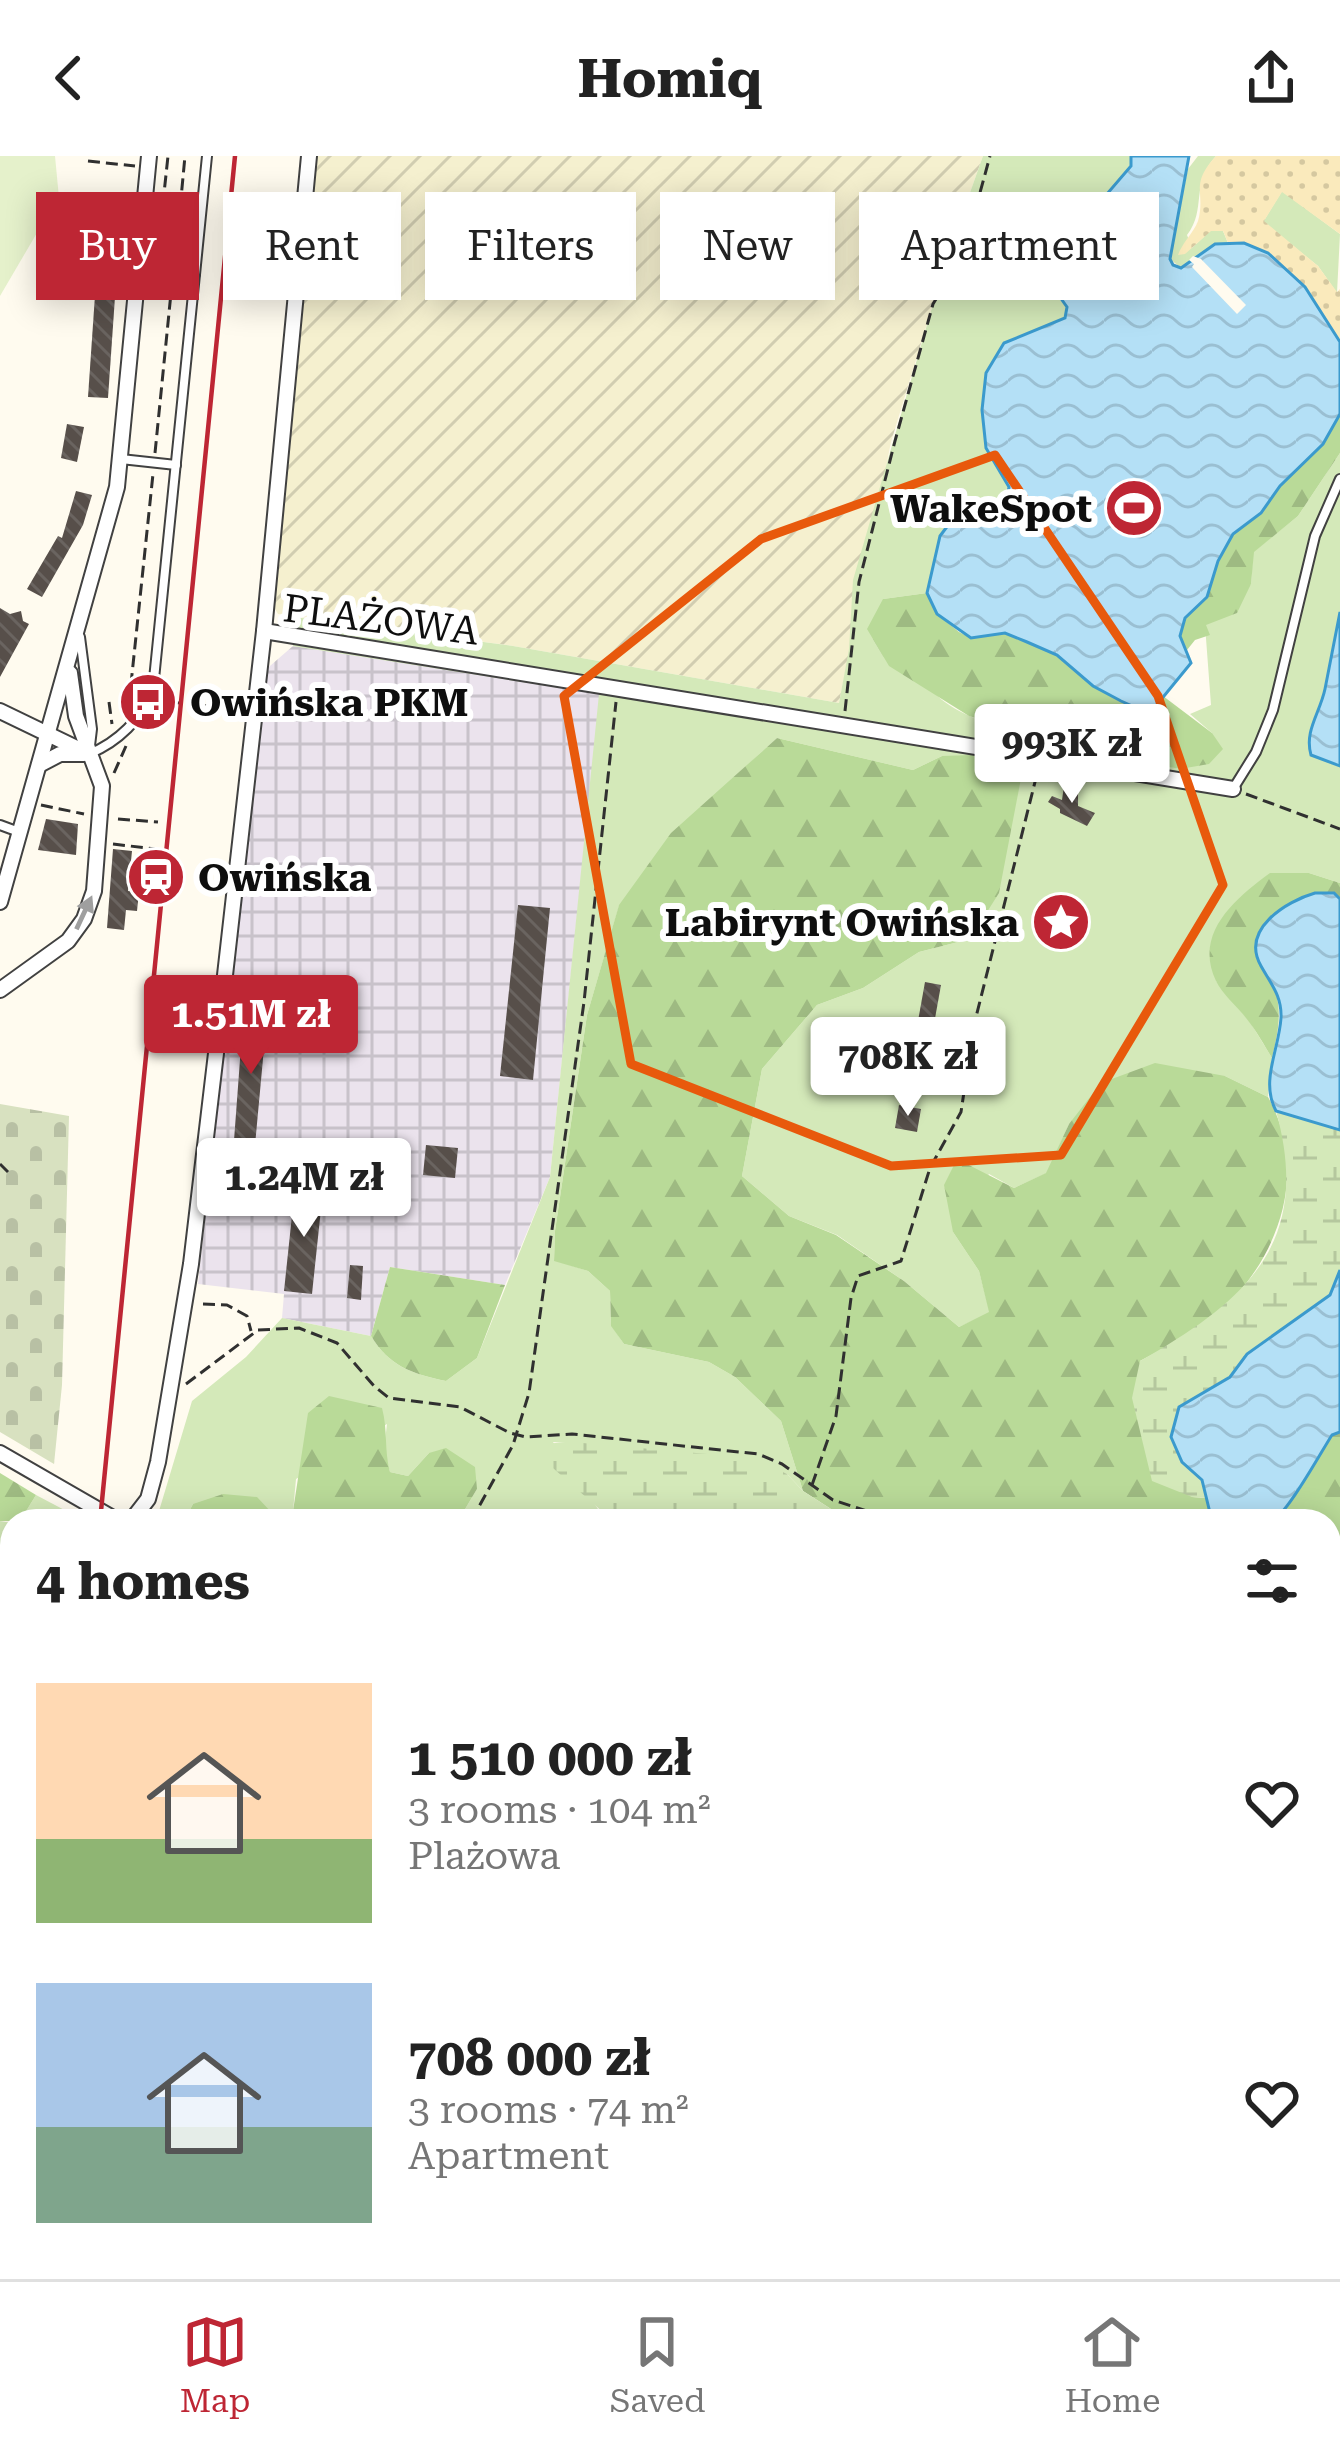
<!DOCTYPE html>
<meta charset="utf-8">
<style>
body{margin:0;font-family:"Roboto Serif",serif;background:#f6f6f6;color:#222;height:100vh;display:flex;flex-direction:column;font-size:45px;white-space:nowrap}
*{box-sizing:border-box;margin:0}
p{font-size:39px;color:#767676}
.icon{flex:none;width:66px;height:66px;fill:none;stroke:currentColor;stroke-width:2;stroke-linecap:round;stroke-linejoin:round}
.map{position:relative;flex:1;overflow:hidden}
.drawer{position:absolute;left:0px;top:1353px;width:1341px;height:771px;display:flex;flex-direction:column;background:#fff;border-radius:36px 36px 0 0;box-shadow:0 6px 30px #0003}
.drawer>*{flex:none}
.top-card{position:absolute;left:36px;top:36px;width:1269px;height:108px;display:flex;gap:24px}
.price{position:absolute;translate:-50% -102px;padding:0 27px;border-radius:12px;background:#fff;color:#222;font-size:39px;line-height:78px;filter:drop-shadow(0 3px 6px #0008)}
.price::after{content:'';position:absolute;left:50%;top:72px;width:36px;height:27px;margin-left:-18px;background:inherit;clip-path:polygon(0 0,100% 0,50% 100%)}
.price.selected{background:#be2634;color:#fff}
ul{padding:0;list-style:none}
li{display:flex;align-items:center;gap:36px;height:300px;padding:0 36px}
li span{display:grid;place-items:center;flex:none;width:336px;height:240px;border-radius:0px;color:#555}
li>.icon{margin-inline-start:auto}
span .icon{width:144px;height:144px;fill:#fffc;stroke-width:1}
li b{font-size:51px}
h2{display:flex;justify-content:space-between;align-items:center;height:144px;padding:0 36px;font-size:51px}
.tag{padding:0 42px;border-radius:0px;background:#fff;box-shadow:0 6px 30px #0003;font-size:42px;line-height:108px}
.tag.selected{background:#be2634;color:#fff}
header{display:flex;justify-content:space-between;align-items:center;height:156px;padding:0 36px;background:#fff;font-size:54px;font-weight:700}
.tab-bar{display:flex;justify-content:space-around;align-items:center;height:168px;border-top:3px solid #e0e0e0;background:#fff;font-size:33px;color:#767676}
.tab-bar a{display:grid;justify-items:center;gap:6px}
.tab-bar .selected{color:#be2634}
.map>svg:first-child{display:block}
.industrial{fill:url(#industrial-grid)}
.farmland{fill:url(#farmland-furrows)}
.grass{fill:#d4e9b9}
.forest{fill:url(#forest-firs)}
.wetland{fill:url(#wetland-marsh)}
.sand{fill:url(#sand-dots)}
.cemetery{fill:url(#cemetery-stones)}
.pitch{fill:#e5f1cb}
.water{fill:url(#water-waves);stroke:#3b9acd;stroke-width:3}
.pier{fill:#fffbef}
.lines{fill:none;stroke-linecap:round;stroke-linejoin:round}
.stream{stroke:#3b9acd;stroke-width:4.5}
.building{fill:url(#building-back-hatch)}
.service-casing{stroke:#414141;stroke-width:12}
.minor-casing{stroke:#414141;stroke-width:18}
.path{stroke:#303030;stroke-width:3;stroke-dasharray:12 6;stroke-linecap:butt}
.service{stroke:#fff;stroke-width:8}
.minor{stroke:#fff;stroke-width:14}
.rail{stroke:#be2634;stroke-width:4.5}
.oneway{fill:#9f9f9f}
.marked{fill:none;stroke:#e8590c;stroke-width:9;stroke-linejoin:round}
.labels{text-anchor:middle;stroke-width:12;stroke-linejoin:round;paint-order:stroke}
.poi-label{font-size:39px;font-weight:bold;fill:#0e0e0e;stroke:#fff;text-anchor:end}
.street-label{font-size:39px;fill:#0e0e0e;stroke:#fff}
</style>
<header><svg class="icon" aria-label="back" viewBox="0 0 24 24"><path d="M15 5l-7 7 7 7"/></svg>Homiq<svg class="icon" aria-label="share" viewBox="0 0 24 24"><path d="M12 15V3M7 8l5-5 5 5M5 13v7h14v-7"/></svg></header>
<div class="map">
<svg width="1340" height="2123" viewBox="0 0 1340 2123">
<defs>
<pattern id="industrial-grid" width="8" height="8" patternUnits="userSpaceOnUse" patternTransform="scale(3)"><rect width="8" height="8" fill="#ebe3ed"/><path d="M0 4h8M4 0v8" fill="none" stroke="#c8c2ca"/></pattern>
<pattern id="farmland-furrows" width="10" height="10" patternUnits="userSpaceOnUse" patternTransform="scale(3)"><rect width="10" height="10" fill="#f5f0cf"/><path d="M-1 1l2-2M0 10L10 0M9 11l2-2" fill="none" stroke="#d1cdb1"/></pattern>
<pattern id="forest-firs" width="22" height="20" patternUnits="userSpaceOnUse" patternTransform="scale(3)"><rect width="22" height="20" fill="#b9da98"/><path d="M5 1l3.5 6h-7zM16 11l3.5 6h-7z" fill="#9eba82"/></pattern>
<pattern id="wetland-marsh" width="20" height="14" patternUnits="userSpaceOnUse" patternTransform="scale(3)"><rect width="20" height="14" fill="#d4e9b9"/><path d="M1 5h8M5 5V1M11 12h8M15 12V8" fill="none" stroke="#b5c79e"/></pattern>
<pattern id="sand-dots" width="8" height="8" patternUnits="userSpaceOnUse" patternTransform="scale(3)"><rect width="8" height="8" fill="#faeabc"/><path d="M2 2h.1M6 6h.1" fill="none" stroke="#d5c8a0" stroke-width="1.8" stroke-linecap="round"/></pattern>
<pattern id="cemetery-stones" width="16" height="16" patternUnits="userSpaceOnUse" patternTransform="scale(3)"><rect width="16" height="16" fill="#d8e1c0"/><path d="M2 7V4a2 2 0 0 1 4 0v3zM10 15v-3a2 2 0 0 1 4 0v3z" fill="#b8c0a4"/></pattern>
<pattern id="water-waves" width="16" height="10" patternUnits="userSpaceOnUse" patternTransform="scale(3)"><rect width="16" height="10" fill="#b4e0f6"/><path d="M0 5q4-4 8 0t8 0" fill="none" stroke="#9abfd2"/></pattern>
<pattern id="building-back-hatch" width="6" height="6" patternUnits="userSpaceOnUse" patternTransform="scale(3)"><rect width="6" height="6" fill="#574f4a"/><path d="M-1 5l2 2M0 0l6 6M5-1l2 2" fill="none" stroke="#6a6460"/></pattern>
</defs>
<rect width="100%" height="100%" fill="#fffbef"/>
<polygon class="industrial" points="293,490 600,537 550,1021 505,1129 390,1111 371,1180 282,1162 284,1138 198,1128 263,516"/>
<g class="farmland">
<polygon points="314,0 983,0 967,45 943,94 933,148 891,286 839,547 513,490 278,458 271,446"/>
<polygon points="79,2112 456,2112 457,2123 78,2123"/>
<polygon points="501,2112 772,2112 775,2123 501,2123"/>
</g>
<g class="grass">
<path d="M983,0H1131L1132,9L1101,45L1081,50L1053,77L1046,94L1060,144L1067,151L1065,163L1053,167L982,254L986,292L1009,331L1006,347L996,361L952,364L927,437L883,443C898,472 912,508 932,534C967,579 1123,599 1180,613L1212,577L1190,558L1211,549L1205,469L1251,428L1253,396L1298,360L1340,297V456L1311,599L1340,610V727L1309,717L1216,825L1250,866L1272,902L1268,941L1225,920L1069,968L1047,1017L1014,1032L989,1018L953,1076L979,1115L990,1157L959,1171L904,1125L837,1079L789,1060L742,1020L762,913L817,849L863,832L919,796L970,783L1003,603L942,600L913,614L777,582L731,624L619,750L587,859L555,1075L554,1104L588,1115L610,1135L611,1169L624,1188L709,1206L735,1221L781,1265L803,1335L787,1318L640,1293L553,1286L600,1356L613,1365H458L477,1333L429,1297L408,1320L390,1316L384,1293L387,1268L296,1323L293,1355L273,1358L193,1348L184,1365H156L192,1245L246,1201L282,1162L371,1180C389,1210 412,1218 446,1225L477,1202L550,1021L599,538L293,490L294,461L513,490L839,547L849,493L853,424L933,148L943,94L967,45Z"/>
<path d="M1198,0H1216C1190,28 1207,53 1187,79L1192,92L1210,75H1223L1228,87L1214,88L1181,112L1169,102L1188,13Z"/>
<polygon points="1282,35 1340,78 1337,137 1318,110 1263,66"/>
<polygon points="36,1339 72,1358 71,1365 20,1365"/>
<polygon points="0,1365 12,1367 12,1542 0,1538"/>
<polygon points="0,1592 12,1595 11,2123 0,2123"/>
<polygon points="804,2112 1222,2112 1229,2123 807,2123"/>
</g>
<g class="forest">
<polygon points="1340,258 1340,297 1298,360 1254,396 1251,428 1237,457 1206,469 1210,479 1195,484 1187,494 1180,480 1185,462 1207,441 1218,405 1233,378 1261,357 1280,330 1322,288"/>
<polygon points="927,437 937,458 959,476 971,482 1004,477 1057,499 1093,530 1163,540 1212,577 1223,593 1209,608 1180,613 1080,594 969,560 889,510 867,473 883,443"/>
<path d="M777,582L913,614L942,600L971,599L1003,603L1023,612L999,737L970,783L919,796L863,832L817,849L762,913L742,1020L789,1060L836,1079L904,1125L959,1171L989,1156L979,1115L953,1076L944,1029L957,1003L1014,1032L1046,1017L1069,968L1101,927L1155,907L1225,920L1268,941C1310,1016 1279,1102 1219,1157C1197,1177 1166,1191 1140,1205L1192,1341L1207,1342L1212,1365H866L831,1353L803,1335L781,1265L735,1221L709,1206L624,1188L611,1170L610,1135L588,1115L554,1105L555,1075L587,859L619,749L671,677Z"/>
<path d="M1270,717H1309L1340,727V743L1334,737L1259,807C1285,838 1281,865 1272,902C1264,889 1256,874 1246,862C1237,850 1222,838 1216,825C1193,777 1236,742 1270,717Z"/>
<path d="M390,1111L505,1129L477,1202L446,1225C412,1218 389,1210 371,1180Z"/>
<path d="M329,1240L382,1252C388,1274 384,1294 390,1316L408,1320L429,1297L446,1292L475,1311L477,1333L458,1365H184L193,1348L223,1338L257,1341L273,1358L293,1355L308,1257Z"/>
<path d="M1340,1276V1600L1329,1596V1365H1273C1293,1350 1316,1302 1333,1279Z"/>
<polygon points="0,1317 36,1339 20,1365 0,1365"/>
<polygon points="1329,1854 1340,1858 1340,2069 1329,2062"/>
<polygon points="1329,2099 1340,2106 1340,2123 1229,2123 1222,2112 1329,2112"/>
</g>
<g class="wetland">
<path d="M1276,955L1340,974V1114L1330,1139L1247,1198L1230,1221L1179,1252L1182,1306L1202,1324L1207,1342L1192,1341L1152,1325L1132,1242L1140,1205C1246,1145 1313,1087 1276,955Z"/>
<polygon points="571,1286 753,1302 787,1318 803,1335 831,1353 866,1365 613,1365 545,1305 540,1288"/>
<polygon points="1329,1596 1340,1600 1340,1858 1329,1854"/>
</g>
<path class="sand" d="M1216,0H1340V78L1282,36L1264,65L1318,110L1337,136L1340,133V186C1318,151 1274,85 1228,87L1223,75H1211L1185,98L1178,99C1182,87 1194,76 1198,65C1206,36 1189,29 1216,0Z"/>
<polygon class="cemetery" points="0,948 69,960 62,1229 54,1308 0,1276"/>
<polygon class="pitch" points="0,0 55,0 61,63 41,70 0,140"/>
<g class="water">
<polygon points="1131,0 1189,0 1170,103 1173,109 1181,112 1215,88 1244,87 1268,97 1305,131 1340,186 1340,258 1323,288 1280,330 1261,357 1233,378 1218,405 1207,441 1185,462 1180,480 1191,507 1155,551 1139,553 1121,545 1093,530 1057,499 1027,486 1005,477 971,482 937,458 927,437 940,380 952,364 996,361 1006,347 1009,331 986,292 982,254 986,217 1004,187 1065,162 1067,151 1042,116 1053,77 1081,50 1101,45 1131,10"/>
<path d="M1340,456V610L1311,599C1304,575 1320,557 1325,533C1330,508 1335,482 1340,456Z"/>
<path d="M1315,737H1334L1340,743V974L1276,955C1260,925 1279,894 1281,862C1282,840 1271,828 1261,810C1240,773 1287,745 1315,737Z"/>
<path d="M1340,1114V1276L1332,1279C1321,1296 1285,1362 1271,1365C1253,1369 1230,1365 1212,1365L1202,1324L1182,1306L1171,1281L1179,1251L1230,1221L1247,1198L1330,1139Z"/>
<polygon points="0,1538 12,1542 11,1596 0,1592"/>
</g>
<polygon class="pier" points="1193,100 1201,103 1246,149 1237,158 1192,111 1194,108 1189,104"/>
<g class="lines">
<polyline class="stream" points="1329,1749 1340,1758"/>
</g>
<g class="building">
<polygon points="97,110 117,112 108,242 88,241"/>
<polygon points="67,268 84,271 77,306 61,302"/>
<polygon points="76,335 92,339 83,369 42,441 27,433 58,380 62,382"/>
<polygon points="0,452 10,458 21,455 23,465 29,468 0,521"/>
<polygon points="1064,630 1078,632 1078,650 1095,657 1087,670 1060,657 1060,653 1048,646 1052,640 1062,644"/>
<polygon points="46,663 78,668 76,699 38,694"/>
<polygon points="113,693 132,695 128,735 139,736 137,755 126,754 124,774 107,772"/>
<polygon points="518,749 550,752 533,924 500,920"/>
<polygon points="925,826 941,829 934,868 918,865"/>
<polygon points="244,850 272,853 268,892 264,892 254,1000 233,998"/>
<polygon points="899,949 921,953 917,976 895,972"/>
<polygon points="426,989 458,992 455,1022 423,1019"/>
<polygon points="295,1031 323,1034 312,1138 284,1135"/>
<polygon points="350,1109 363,1110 361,1144 347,1142"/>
</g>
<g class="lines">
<g class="service-casing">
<g id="service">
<polyline points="139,112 195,118"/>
<polyline points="121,303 176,309"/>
<path d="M80,481L92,573L89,598C118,586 142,563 153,533L207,0"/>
<polyline points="1233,633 1256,596 1273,554 1315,380 1340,323"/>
<polyline points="0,669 19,676"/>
</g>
</g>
<g class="minor-casing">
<g id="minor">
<polyline points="264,475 1233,633"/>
<polyline points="0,555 89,598"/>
<polyline points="39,609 60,598 84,598"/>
<polyline points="0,746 117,331 149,0"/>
<polyline points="0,834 68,785 84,763 94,735 102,630 76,560 70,517"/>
<polyline points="0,1297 118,1365"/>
<polyline points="131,1365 148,1343 158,1306 191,1108 219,872 264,475 309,0"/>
<polyline points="475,2112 476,2123"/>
</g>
</g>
<g class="path">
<polyline points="88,5 135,10"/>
<polyline points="157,103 168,0"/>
<polyline points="175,106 185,0"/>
<polyline points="155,297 172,127"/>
<polyline points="109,546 112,568"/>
<polyline points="129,547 153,318"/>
<polyline points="845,555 859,426 895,285 933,148 963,99 990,0"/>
<polyline points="156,559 169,546 241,553"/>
<polyline points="114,617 126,590"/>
<polyline points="1246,638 1340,673"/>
<polyline points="41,649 84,658"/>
<polyline points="118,663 158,666"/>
<polyline points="113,688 155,693"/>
<polyline points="0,1008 8,1016"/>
<polyline points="203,1148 227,1149 247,1160 251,1175"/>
<polyline points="186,1228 258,1174 299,1172 337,1187 374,1230 389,1242 460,1251 510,1277 526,1281 572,1278 758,1298 782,1308 833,1344 897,1365"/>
<polyline points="812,1329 836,1260 851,1142 858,1120 901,1105 930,1012 961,956 974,869 1037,618"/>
<polyline points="471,1365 513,1289 529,1237 584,846 616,546"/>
<polyline points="1330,1437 1340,1429"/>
<polyline points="1329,2078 1340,2085"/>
<polyline points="902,2112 906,2123"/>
<polyline points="924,2123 924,2112"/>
<polyline points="964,2123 965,2112"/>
<polyline points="1332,2123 1340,2102"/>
</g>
<use href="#service" class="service"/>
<use href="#minor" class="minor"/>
<g class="rail">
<polyline points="100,1365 235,0"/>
<polyline points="23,2123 25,2112"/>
</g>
</g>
<defs><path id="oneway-solid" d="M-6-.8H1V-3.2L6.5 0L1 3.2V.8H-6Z" transform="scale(3)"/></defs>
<use class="oneway" href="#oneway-solid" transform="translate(84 757) rotate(-65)"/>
<path class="marked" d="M995,299L1158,540L1223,729L1061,999L891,1010L631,908L564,540L761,383Z"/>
<defs>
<g id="stadium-disc" transform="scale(3)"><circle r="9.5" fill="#be2634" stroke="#fff"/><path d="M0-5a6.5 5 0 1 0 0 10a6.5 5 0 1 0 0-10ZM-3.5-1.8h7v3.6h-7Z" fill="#fff"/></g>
<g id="bus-disc" transform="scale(3)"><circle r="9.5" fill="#be2634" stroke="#fff"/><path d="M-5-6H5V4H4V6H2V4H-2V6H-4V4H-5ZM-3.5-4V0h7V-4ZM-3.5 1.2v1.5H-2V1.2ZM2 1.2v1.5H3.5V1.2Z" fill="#fff"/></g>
<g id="station-disc" transform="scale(3)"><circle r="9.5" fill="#be2634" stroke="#fff"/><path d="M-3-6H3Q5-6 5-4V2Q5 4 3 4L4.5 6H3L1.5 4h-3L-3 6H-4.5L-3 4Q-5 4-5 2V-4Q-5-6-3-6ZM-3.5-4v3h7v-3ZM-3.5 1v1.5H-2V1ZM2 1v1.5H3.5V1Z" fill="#fff"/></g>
<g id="sight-disc" transform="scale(3)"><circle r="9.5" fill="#be2634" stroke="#fff"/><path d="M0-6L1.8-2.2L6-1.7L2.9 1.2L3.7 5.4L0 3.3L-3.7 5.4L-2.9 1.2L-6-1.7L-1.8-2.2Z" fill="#fff"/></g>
</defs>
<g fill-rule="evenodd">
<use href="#stadium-disc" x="1134" y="352"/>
<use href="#bus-disc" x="148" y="546"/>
<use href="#station-disc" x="156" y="721"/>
<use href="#sight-disc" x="1061" y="766"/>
</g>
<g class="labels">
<g class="poi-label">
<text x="1092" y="366">WakeSpot</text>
<text x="190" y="560" text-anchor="start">Owińska PKM</text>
<text x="198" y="735" text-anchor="start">Owińska</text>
<text x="1019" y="780">Labirynt Owińska</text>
</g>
<g class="street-label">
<text transform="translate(381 463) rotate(7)" y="14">PLAŻOWA</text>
</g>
</g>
</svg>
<b class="price" style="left:1072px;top:650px">993K zł</b>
<b class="price selected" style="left:251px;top:921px">1.51M zł</b>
<b class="price" style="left:908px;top:963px">708K zł</b>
<b class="price" style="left:304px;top:1084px">1.24M zł</b>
<div class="top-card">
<a class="tag selected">Buy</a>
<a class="tag">Rent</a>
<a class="tag">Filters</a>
<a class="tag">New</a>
<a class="tag">Apartment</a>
</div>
<section class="drawer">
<h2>4 homes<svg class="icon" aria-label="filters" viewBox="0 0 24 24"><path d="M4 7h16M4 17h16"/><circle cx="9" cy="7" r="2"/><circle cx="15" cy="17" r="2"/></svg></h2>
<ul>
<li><span style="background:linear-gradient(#ffd9b3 65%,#8fb573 0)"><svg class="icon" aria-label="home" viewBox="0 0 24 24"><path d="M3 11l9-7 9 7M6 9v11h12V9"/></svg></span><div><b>1 510 000 zł</b><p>3 rooms · 104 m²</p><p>Plażowa</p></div><svg class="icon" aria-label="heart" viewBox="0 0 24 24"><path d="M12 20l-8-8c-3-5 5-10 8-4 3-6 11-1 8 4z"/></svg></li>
<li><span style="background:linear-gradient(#a9c7e8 60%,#7fa58c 0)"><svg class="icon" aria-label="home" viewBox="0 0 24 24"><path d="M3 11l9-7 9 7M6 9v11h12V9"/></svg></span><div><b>708 000 zł</b><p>3 rooms · 74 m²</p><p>Apartment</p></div><svg class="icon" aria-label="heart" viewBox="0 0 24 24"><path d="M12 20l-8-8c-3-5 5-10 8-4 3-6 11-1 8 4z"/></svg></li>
</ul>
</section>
</div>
<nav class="tab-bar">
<a class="selected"><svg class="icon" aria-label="map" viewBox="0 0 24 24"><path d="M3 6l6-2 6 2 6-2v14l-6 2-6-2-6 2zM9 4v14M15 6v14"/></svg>Map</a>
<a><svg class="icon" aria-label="saved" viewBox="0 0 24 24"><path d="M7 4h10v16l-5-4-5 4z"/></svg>Saved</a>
<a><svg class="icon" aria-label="home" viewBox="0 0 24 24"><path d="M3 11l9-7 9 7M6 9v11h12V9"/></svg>Home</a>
</nav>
